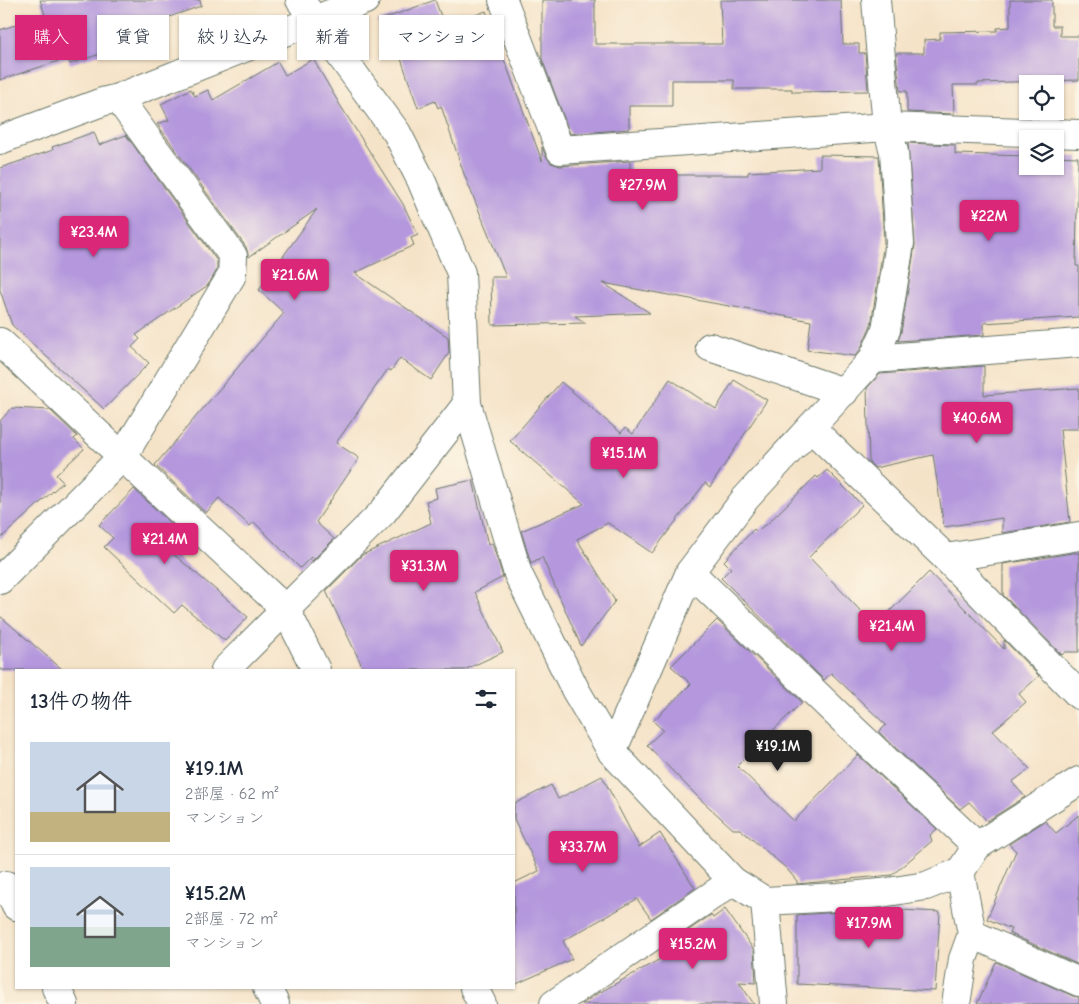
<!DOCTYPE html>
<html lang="ja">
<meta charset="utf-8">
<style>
body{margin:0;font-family:"Comic Neue","Klee One",sans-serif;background:#f2f2f3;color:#1f2937;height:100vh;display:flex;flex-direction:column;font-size:19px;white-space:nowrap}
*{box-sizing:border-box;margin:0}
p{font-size:16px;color:#747a83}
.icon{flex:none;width:28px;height:28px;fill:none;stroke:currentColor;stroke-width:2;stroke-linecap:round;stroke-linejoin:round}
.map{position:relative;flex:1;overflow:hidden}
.panel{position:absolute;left:15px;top:669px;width:500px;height:320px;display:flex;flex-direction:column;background:#fff;border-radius:0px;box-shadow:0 1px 4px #0004}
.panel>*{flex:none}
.top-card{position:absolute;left:15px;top:15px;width:500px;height:45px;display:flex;gap:10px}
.fabs{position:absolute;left:1019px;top:75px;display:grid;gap:10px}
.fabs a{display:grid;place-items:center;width:45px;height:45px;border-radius:0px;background:#fff;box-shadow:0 1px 4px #0004;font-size:25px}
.price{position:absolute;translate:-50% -42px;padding:0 11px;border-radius:5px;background:#db2777;color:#fff;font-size:16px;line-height:32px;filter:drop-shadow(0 1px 2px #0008)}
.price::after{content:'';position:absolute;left:50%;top:30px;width:15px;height:11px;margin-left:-8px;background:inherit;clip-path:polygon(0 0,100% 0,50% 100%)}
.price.active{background:#222;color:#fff}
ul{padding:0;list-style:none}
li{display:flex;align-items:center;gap:15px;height:125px;padding:0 15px}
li+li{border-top:1px solid #e0e1e3}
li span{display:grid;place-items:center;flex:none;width:140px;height:100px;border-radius:0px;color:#555}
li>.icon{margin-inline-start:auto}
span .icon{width:60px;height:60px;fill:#fffc;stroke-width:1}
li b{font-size:21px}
h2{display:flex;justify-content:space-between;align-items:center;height:60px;padding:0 15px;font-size:21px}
.pill{padding:0 18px;border-radius:0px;background:#fff;box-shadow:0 1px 4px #0004;font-size:18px;line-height:45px}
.pill.active{background:#db2777;color:#fff}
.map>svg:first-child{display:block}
.building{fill:#b497dd}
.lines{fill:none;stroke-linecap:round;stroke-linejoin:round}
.minor-casing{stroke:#6a7768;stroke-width:30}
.minor{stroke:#fff;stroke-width:28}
</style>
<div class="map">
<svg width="1079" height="1004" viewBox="0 0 1079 1004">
<rect width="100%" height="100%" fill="#fcf5e5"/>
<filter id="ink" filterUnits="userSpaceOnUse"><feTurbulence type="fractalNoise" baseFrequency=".02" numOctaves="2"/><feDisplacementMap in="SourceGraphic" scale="10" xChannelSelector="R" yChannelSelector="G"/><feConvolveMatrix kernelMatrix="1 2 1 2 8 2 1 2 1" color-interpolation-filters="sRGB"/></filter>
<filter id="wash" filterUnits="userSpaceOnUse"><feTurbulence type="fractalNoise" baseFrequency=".0096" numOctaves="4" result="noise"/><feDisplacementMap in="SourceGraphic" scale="20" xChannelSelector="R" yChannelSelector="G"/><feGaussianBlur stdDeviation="1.12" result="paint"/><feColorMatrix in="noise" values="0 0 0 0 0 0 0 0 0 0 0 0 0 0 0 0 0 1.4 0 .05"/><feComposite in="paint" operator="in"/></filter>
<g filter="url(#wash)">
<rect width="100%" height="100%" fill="#f5e3c8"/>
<g id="blocks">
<g class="building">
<polygon points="40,0 200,0 201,6 105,39 109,51 70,64 68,58 0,80 0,30 45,15"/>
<polygon points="435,0 445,27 486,11 542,161 542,147 546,156 551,163 560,166 630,161 630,172 646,171 646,175 748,175 748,172 820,168 820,155 879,156 884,242 871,325 860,350 855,356 807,350 811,321 603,283 650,313 575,316 586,323 492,325 491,277 506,277 464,174 441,106 438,108 435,101 418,108 398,50 390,53 378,21"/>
<polygon points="542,0 595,0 595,44 722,44 720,0 841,0 843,44 859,44 859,53 865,53 868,91 792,92 792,89 734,89 734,80 672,80 672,106 629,106 629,129 570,134 542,59"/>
<polygon points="1010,0 1052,0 1052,26 1060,26 1060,36 1079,36 1079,80 978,83 978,85 953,85 954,114 907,112 907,91 900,91 896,53 924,53 924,40 940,39 940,32 997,31 997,28 1010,27"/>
<polygon points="313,59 340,105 403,204 418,235 411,238 414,245 355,273 448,337 449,353 431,380 400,358 391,371 388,369 336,443 359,458 316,522 334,539 312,561 311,557 300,568 254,522 250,526 219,498 206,513 155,465 284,313 259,290 317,209 249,257 246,247 157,124 169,120 161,104 191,89 195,96 208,90 213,100 278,62 285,75"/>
<polygon points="94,132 99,145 126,135 217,261 217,270 208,285 136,335 140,339 132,347 149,363 104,409 12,325 0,290 0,168 53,150 52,147"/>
<polygon points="908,143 955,145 955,154 1028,156 1028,166 1055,166 1055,156 1078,157 1076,266 1079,266 1079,317 984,323 984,335 898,341 901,332 915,245"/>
<polygon points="984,366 984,395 1079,388 1079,429 1060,429 1070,522 1002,533 1002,518 944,527 933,455 875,468 869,462 867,388 880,374"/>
<polygon points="670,379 716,409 734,380 767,400 710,487 705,483 652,553 608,523 577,539 615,601 581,646 542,557 531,563 521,531 584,504 510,441 561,382 621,433 625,428 633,434"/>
<polygon points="12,408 50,410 77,436 74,439 84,449 56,475 63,482 0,539 0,421"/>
<polygon points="827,470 862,505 809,557 875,626 929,572 1004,649 1004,640 1039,676 1019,694 1026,702 993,731 1030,769 1012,782 1025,797 987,821 969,802 960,809 879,732 886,725 831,673 824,680 721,578 731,568 724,561 754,529 757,532 764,525 765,526 816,476 818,478"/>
<polygon points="473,480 488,545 492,543 503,577 475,592 503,652 464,670 364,670 326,591 362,555 431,523 426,501 437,498 435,488"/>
<polygon points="134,489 185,537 172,553 248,617 225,641 182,605 174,613 104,547 113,538 99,525"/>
<polygon points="1073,553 1079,553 1079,652 1065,652 1062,655 1003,595 1003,564"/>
<polygon points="0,616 63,670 0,670"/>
<polygon points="717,620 802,702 737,766 794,821 858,755 937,829 930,835 932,841 892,875 797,884 797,881 786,868 740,829 733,829 699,798 647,745 663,730 653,721 691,684 671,666"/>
<polygon points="602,776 639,847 660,833 695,888 651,919 637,899 563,941 572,959 514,985 514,883 539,871 514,819 514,804 551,785 558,799"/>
<polygon points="1079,815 1079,965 1009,933 1011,929 987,919 1016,851 1009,844 1045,821 1056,833"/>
<polygon points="725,909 754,950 756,983 739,982 754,1004 582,1004 595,995 673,952 668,944 711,915 713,918"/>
<polygon points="879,909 940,912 935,991 797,984 797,915"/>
<polygon points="996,962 1073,996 1079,997 1079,1004 977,1004"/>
</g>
</g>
</g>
<g filter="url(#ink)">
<use href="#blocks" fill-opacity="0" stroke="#6a7768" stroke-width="1"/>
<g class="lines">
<g class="minor-casing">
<g id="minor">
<polyline points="300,0 397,133 421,180 461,273 467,404 518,574 576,691 612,752 733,881 765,901 838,897 881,893 926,886 960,872 977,846 1079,781"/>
<polyline points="503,0 560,150 887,127 1079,134"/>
<polyline points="0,140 102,102 118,98 365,0"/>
<polyline points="0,342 286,610 316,670"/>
<polyline points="710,347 844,392"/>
<polyline points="873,359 1079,343"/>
<polyline points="811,428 946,558 1079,695"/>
<polyline points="946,558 1079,536"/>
<polyline points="690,572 835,712 977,846"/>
<polyline points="0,580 123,456 232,275 233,256 118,98"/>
<polyline points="225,670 383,512 467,404"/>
<polyline points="612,752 690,572 745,499 873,359 886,330 900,243 894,152 887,127 876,0"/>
<polyline points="6,885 16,906"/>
<polyline points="765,901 774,1004"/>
<polyline points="972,934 1079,982"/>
<polyline points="56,988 64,1004"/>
<polyline points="267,988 275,1004"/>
<polyline points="474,988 482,1004"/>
<polyline points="554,1004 733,881"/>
<polyline points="956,1004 963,959 972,934 960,872"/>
</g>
</g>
<use href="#minor" class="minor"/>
</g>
</g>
</svg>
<div class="fabs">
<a><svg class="icon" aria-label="locate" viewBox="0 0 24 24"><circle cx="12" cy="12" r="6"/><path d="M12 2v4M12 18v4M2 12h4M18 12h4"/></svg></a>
<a><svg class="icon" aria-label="layers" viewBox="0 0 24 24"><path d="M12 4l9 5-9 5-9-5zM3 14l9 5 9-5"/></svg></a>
</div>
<b class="price" style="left:643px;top:211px">¥27.9M</b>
<b class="price" style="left:989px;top:242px">¥22M</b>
<b class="price" style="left:94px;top:258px">¥23.4M</b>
<b class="price" style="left:295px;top:301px">¥21.6M</b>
<b class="price" style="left:977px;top:444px">¥40.6M</b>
<b class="price" style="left:624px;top:479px">¥15.1M</b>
<b class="price" style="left:165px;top:565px">¥21.4M</b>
<b class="price" style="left:424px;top:592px">¥31.3M</b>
<b class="price" style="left:892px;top:652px">¥21.4M</b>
<b class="price active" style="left:778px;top:772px">¥19.1M</b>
<b class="price" style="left:583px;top:873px">¥33.7M</b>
<b class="price" style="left:869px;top:949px">¥17.9M</b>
<b class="price" style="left:693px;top:970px">¥15.2M</b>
<div class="top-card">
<a class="pill active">購入</a>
<a class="pill">賃貸</a>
<a class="pill">絞り込み</a>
<a class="pill">新着</a>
<a class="pill">マンション</a>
</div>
<section class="panel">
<h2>13件の物件<svg class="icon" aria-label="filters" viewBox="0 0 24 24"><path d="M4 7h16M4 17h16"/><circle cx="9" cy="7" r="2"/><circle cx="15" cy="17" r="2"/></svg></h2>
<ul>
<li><span style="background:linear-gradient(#c9d6e8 70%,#c2b280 0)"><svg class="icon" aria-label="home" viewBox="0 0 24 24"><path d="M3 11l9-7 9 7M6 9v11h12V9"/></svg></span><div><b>¥19.1M</b><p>2部屋 · 62 m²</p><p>マンション</p></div></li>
<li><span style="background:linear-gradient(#c9d6e8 60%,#7fa58c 0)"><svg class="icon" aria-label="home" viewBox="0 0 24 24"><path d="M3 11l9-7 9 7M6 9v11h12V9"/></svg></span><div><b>¥15.2M</b><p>2部屋 · 72 m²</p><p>マンション</p></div></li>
</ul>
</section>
</div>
